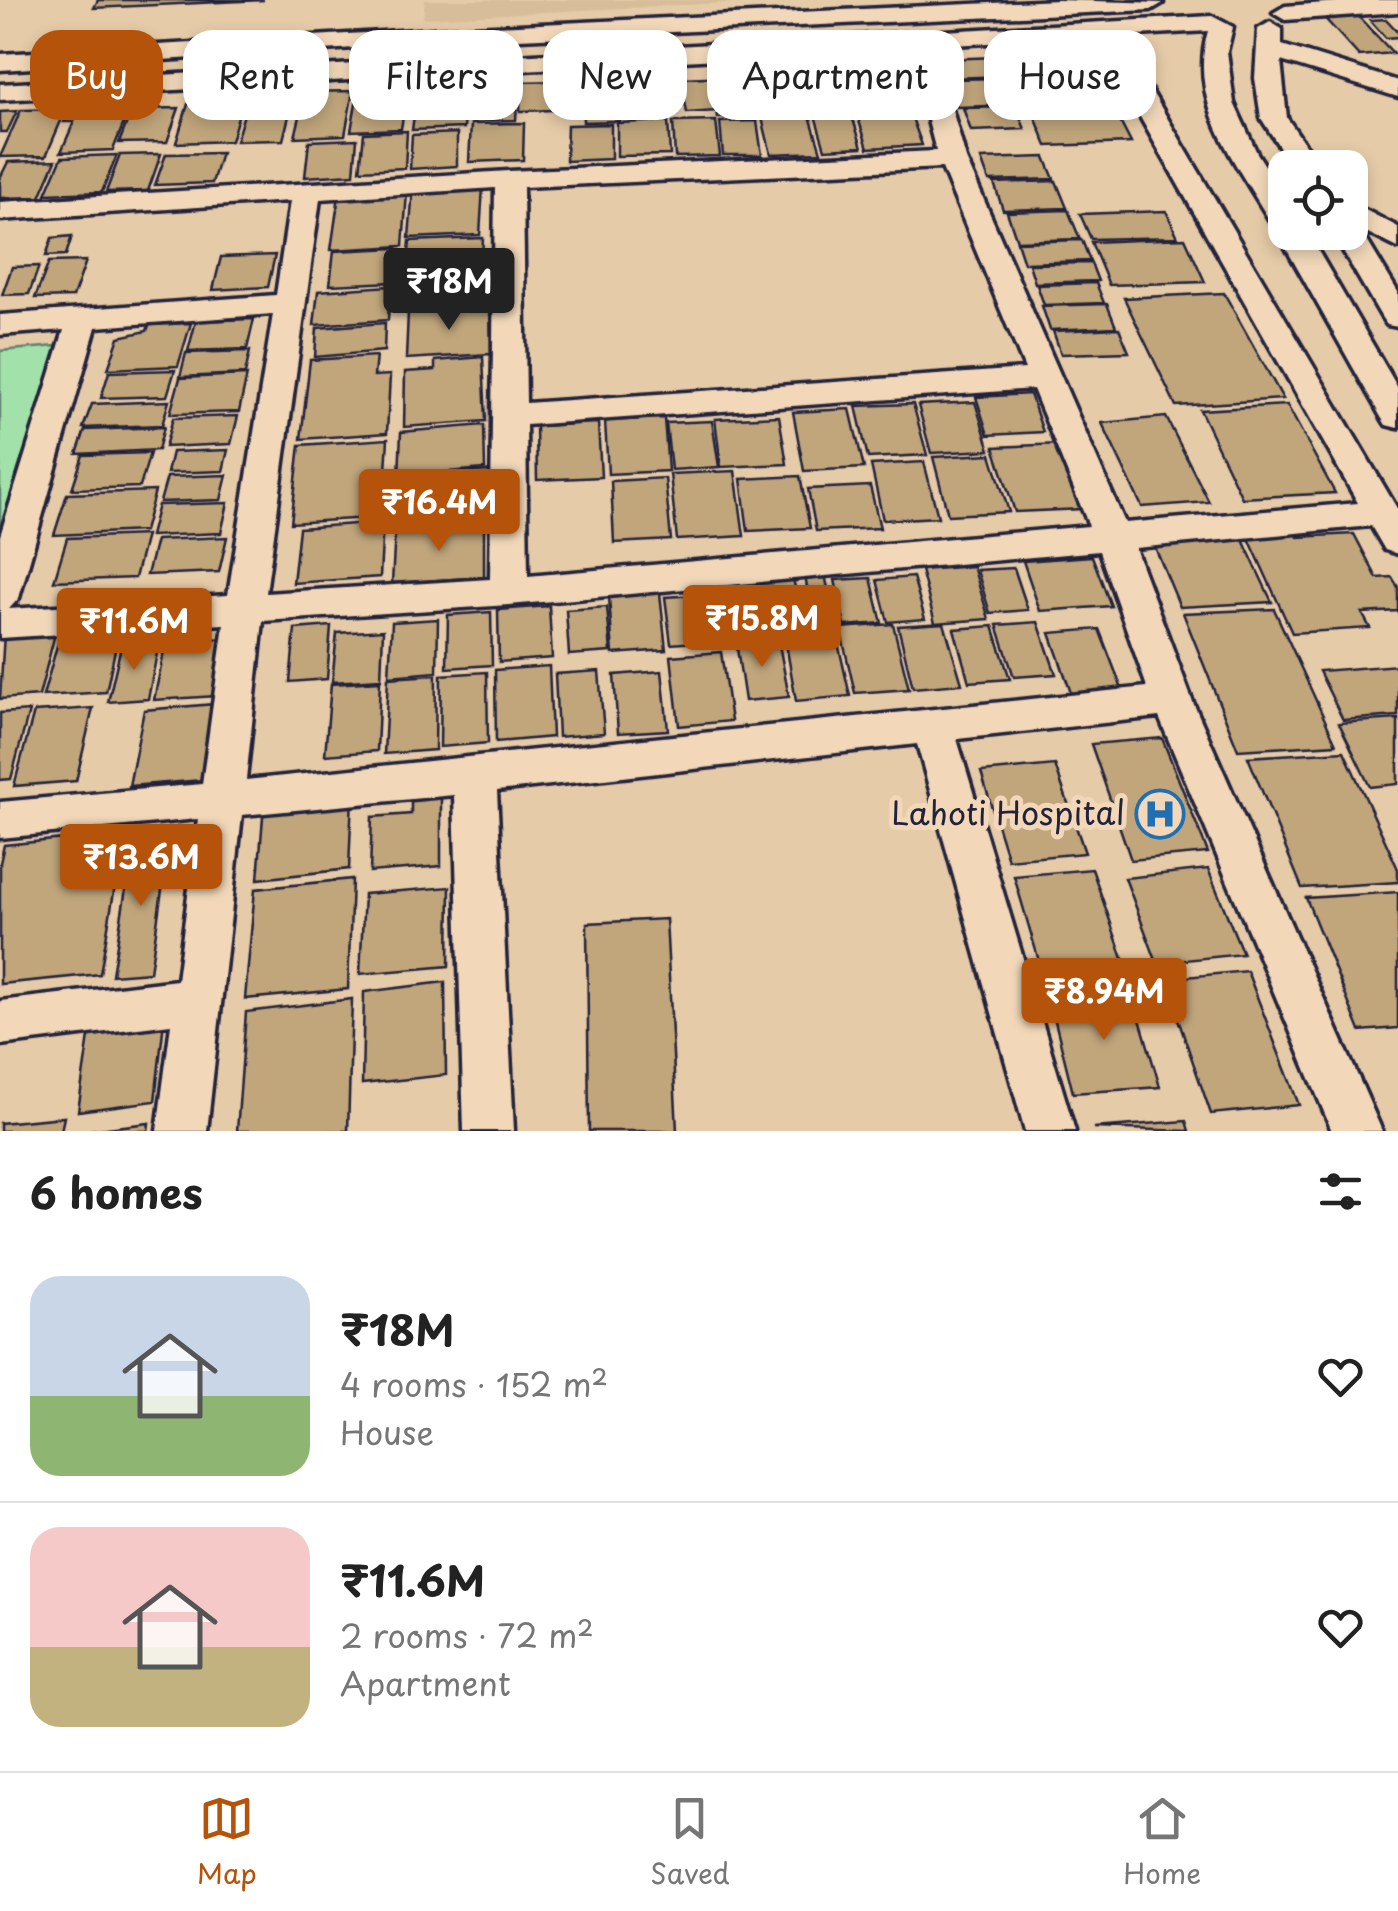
<!DOCTYPE html>
<meta charset="utf-8">
<style>
body{margin:0;font-family:"Playpen Sans",sans-serif;background:#f6f6f6;color:#222;height:100vh;display:flex;flex-direction:column;font-size:38px;white-space:nowrap}
*{box-sizing:border-box;margin:0}
p{font-size:32px;color:#767676}
.icon{flex:none;width:55px;height:55px;fill:none;stroke:currentColor;stroke-width:2;stroke-linecap:round;stroke-linejoin:round}
.map{position:relative;height:1131px;overflow:hidden}
.side{display:flex;flex-direction:column;background:#fff;flex:1}
.side>*{flex:none}
.banner{position:absolute;left:30px;top:30px;width:1340px;height:90px;display:flex;gap:20px}
.tools{position:absolute;left:1268px;top:150px;display:grid;gap:20px}
.tools a{display:grid;place-items:center;width:100px;height:100px;border-radius:20px;background:#fff;box-shadow:0 5px 15px #0003;font-size:50px}
.price{position:absolute;translate:-50% -85px;padding:0 22px;border-radius:10px;background:#b45309;color:#fff;font-size:32px;line-height:65px;filter:drop-shadow(0 2px 5px #0008)}
.price::after{content:'';position:absolute;left:50%;top:60px;width:30px;height:22px;margin-left:-15px;background:inherit;clip-path:polygon(0 0,100% 0,50% 100%)}
.price.on{background:#222;color:#fff}
ul{padding:0;list-style:none}
li{display:flex;align-items:center;gap:30px;height:250px;padding:0 30px}
li+li{border-top:2px solid #e0e0e0}
li span{display:grid;place-items:center;flex:none;width:280px;height:200px;border-radius:30px;color:#555}
li>.icon{margin-inline-start:auto}
span .icon{width:120px;height:120px;fill:#fffc;stroke-width:1}
li b{font-size:42px}
h2{display:flex;justify-content:space-between;align-items:center;height:120px;padding:0 30px;font-size:42px}
.pill{padding:0 35px;border-radius:30px;background:#fff;box-shadow:0 5px 15px #0003;font-size:35px;line-height:90px}
.pill.on{background:#b45309;color:#fff}
.tab-bar{display:flex;justify-content:space-around;align-items:center;height:140px;border-top:2px solid #e0e0e0;background:#fff;font-size:28px;color:#767676}
.tab-bar a{display:grid;justify-items:center;gap:5px}
.tab-bar .on{color:#b45309}
.map>svg:first-child{display:block}
.built{fill:#d7bd99}
.green{fill:#a2e1a9;stroke:#628272;stroke-width:2.5}
.building{fill:#c1a67c;stroke:#22223b;stroke-width:2.5}
.lines{fill:none;stroke-linecap:round;stroke-linejoin:round}
.minor-casing{stroke:#22223b;stroke-width:7}
.minor{fill:#f2d8b9;fill-rule:evenodd}
.labels{text-anchor:middle;stroke-width:10;stroke-linejoin:round;paint-order:stroke}
.poi-label{font-size:32px;fill:#22223b;stroke:#f2d8b9;text-anchor:end}
</style>
<div class="map">
<svg width="1398" height="1131" viewBox="0 0 1398 1131">
<rect width="100%" height="100%" fill="#e6cba8"/>
<filter id="ink" filterUnits="userSpaceOnUse"><feTurbulence type="fractalNoise" baseFrequency=".01" numOctaves="2"/><feDisplacementMap in="SourceGraphic" scale="20" xChannelSelector="R" yChannelSelector="G"/><feConvolveMatrix kernelMatrix="1 2 1 2 8 2 1 2 1" color-interpolation-filters="sRGB"/></filter>
<g filter="url(#ink)">
<polygon class="built" points="425,0 786,0 423,18"/>
<polygon class="green" points="69,345 0,550 0,351"/>
<g class="building">
<polygon points="98,0 264,0 94,8"/>
<polygon points="1353,11 1393,53 1359,56 1320,13"/>
<polygon points="1386,19 1398,32 1398,37 1386,38 1370,20"/>
<polygon points="1085,52 1097,76 1016,79 1006,54"/>
<polygon points="998,57 1006,76 951,78 944,59"/>
<polygon points="895,61 910,100 859,102 846,64"/>
<polygon points="838,64 851,104 807,106 795,66"/>
<polygon points="787,69 799,111 752,113 742,71"/>
<polygon points="618,73 620,121 583,122 582,74"/>
<polygon points="732,76 742,117 718,118 717,111 687,113 681,78"/>
<polygon points="1009,78 1020,105 957,107 947,79"/>
<polygon points="1102,78 1116,106 1031,109 1019,81"/>
<polygon points="665,79 669,117 622,118 621,80"/>
<polygon points="555,81 555,110 520,111 521,82"/>
<polygon points="518,82 516,120 467,121 470,83"/>
<polygon points="468,85 464,128 412,130 418,86"/>
<polygon points="353,91 345,135 295,137 306,92"/>
<polygon points="407,91 401,129 351,131 358,92"/>
<polygon points="295,92 283,140 236,141 250,94"/>
<polygon points="242,102 231,141 176,143 188,104"/>
<polygon points="908,107 922,145 868,148 855,109"/>
<polygon points="1016,107 1025,129 971,131 963,108"/>
<polygon points="179,108 167,142 119,143 132,109"/>
<polygon points="66,109 46,156 0,157 21,110"/>
<polygon points="129,110 113,150 61,152 74,122 64,122 69,112"/>
<polygon points="850,110 862,147 825,149 814,112"/>
<polygon points="1114,110 1131,143 1047,146 1033,112"/>
<polygon points="17,111 7,132 0,132 0,112"/>
<polygon points="810,116 821,152 771,154 762,118"/>
<polygon points="668,121 670,155 617,156 617,123"/>
<polygon points="716,121 720,156 675,157 673,122"/>
<polygon points="757,121 762,155 723,155 720,122"/>
<polygon points="524,123 523,160 469,162 471,124"/>
<polygon points="611,124 611,159 566,161 567,125"/>
<polygon points="407,131 405,168 360,170 364,133"/>
<polygon points="457,133 457,166 410,169 412,135"/>
<polygon points="357,139 354,174 305,177 309,141"/>
<polygon points="221,153 212,183 155,185 166,154"/>
<polygon points="161,154 148,191 106,192 120,155"/>
<polygon points="117,155 102,192 46,194 62,157"/>
<polygon points="1045,157 1054,179 989,181 981,159"/>
<polygon points="56,160 40,197 0,198 0,178 8,162"/>
<polygon points="1056,181 1067,208 1003,210 994,183"/>
<polygon points="483,186 480,235 409,238 413,189"/>
<polygon points="407,192 403,246 331,250 339,195"/>
<polygon points="1068,210 1080,239 1017,241 1007,212"/>
<polygon points="1166,211 1178,237 1091,239 1080,214"/>
<polygon points="72,236 66,255 46,256 52,238"/>
<polygon points="483,238 481,278 406,282 410,241"/>
<polygon points="1185,238 1205,282 1109,285 1091,242"/>
<polygon points="1082,240 1090,261 1024,263 1017,242"/>
<polygon points="397,248 394,282 330,285 334,251"/>
<polygon points="275,255 268,287 213,290 221,257"/>
<polygon points="86,261 73,297 35,298 49,262"/>
<polygon points="1091,263 1098,281 1035,283 1029,264"/>
<polygon points="39,266 29,294 2,295 12,267"/>
<polygon points="482,280 482,305 416,309 417,283"/>
<polygon points="1096,283 1104,303 1044,305 1037,285"/>
<polygon points="390,286 388,320 314,325 318,291"/>
<polygon points="1224,293 1283,399 1176,406 1124,298"/>
<polygon points="1107,304 1116,327 1050,330 1042,306"/>
<polygon points="490,307 491,354 406,359 408,311"/>
<polygon points="254,319 247,349 188,351 196,321"/>
<polygon points="191,323 178,366 108,369 119,337 147,331 149,325"/>
<polygon points="385,323 384,351 315,357 317,328"/>
<polygon points="1119,328 1129,352 1061,354 1053,331"/>
<polygon points="250,351 245,374 180,377 186,353"/>
<polygon points="376,356 374,376 390,375 387,433 301,439 310,360"/>
<polygon points="483,357 486,421 404,427 405,372 435,370 435,361"/>
<polygon points="175,370 167,396 101,398 109,372"/>
<polygon points="247,375 239,412 170,414 180,378"/>
<polygon points="1030,394 1043,432 988,435 976,397"/>
<polygon points="169,401 162,425 83,428 92,404"/>
<polygon points="975,402 990,450 931,453 918,405"/>
<polygon points="913,404 927,455 868,458 856,406"/>
<polygon points="1287,405 1335,493 1242,498 1200,410"/>
<polygon points="850,409 864,468 804,471 793,412"/>
<polygon points="238,416 231,444 165,447 173,418"/>
<polygon points="779,416 787,464 721,467 715,419"/>
<polygon points="1166,417 1209,502 1142,507 1102,423"/>
<polygon points="664,418 668,471 608,474 605,421"/>
<polygon points="712,421 719,467 671,470 666,423"/>
<polygon points="598,423 601,477 537,480 536,426"/>
<polygon points="484,425 485,469 399,476 401,432"/>
<polygon points="164,427 158,450 77,454 85,430"/>
<polygon points="388,439 383,517 291,523 300,445"/>
<polygon points="1060,444 1083,509 1015,512 994,447"/>
<polygon points="228,450 223,471 167,473 172,452"/>
<polygon points="150,453 140,487 72,489 83,455"/>
<polygon points="991,454 1009,512 948,515 933,457"/>
<polygon points="924,462 938,517 883,520 871,465"/>
<polygon points="489,471 490,512 397,520 398,478"/>
<polygon points="735,471 744,536 677,540 670,474"/>
<polygon points="227,475 221,500 160,502 167,477"/>
<polygon points="800,476 810,528 748,531 741,479"/>
<polygon points="665,478 671,540 614,543 611,481"/>
<polygon points="870,486 880,528 816,531 808,489"/>
<polygon points="155,491 144,531 54,535 67,494"/>
<polygon points="228,503 221,533 150,536 158,505"/>
<polygon points="383,522 380,577 293,583 299,528"/>
<polygon points="484,524 484,577 392,583 395,530"/>
<polygon points="1237,527 1272,602 1180,607 1154,545 1196,543 1190,530"/>
<polygon points="1294,530 1298,537 1354,534 1377,578 1392,577 1398,587 1398,611 1362,613 1370,628 1292,633 1246,532"/>
<polygon points="146,535 135,578 54,581 67,538"/>
<polygon points="227,537 219,572 147,575 156,540"/>
<polygon points="1092,556 1111,606 1040,611 1023,561"/>
<polygon points="973,566 989,619 935,623 921,570"/>
<polygon points="1014,568 1028,610 990,613 977,570"/>
<polygon points="824,570 836,626 815,627 804,572"/>
<polygon points="913,577 925,619 888,622 877,580"/>
<polygon points="793,578 804,632 740,637 731,582"/>
<polygon points="871,578 882,623 845,626 835,580"/>
<polygon points="660,593 666,650 613,654 609,597"/>
<polygon points="729,593 736,639 671,644 665,597"/>
<polygon points="549,606 552,658 499,662 498,610"/>
<polygon points="607,607 611,652 569,655 566,610"/>
<polygon points="1274,609 1336,744 1238,750 1183,613"/>
<polygon points="491,612 492,665 447,668 448,615"/>
<polygon points="438,619 437,672 389,676 392,622"/>
<polygon points="1038,622 1056,674 1014,677 997,625"/>
<polygon points="944,623 962,684 913,688 898,626"/>
<polygon points="893,624 909,689 855,693 840,628"/>
<polygon points="331,626 327,679 290,682 295,629"/>
<polygon points="993,626 1010,679 969,682 954,629"/>
<polygon points="1099,629 1122,689 1071,693 1050,633"/>
<polygon points="56,630 39,696 0,699 4,633"/>
<polygon points="383,630 381,679 332,682 337,633"/>
<polygon points="119,631 106,692 43,696 60,635"/>
<polygon points="836,634 850,696 796,701 785,638"/>
<polygon points="226,638 217,696 154,700 166,642"/>
<polygon points="778,639 789,697 745,701 736,642"/>
<polygon points="159,643 148,699 108,702 121,646"/>
<polygon points="721,652 731,721 679,726 671,656"/>
<polygon points="1398,665 1398,716 1343,720 1319,671"/>
<polygon points="549,666 552,737 496,742 495,670"/>
<polygon points="599,671 604,733 558,737 555,674"/>
<polygon points="662,671 668,730 618,733 614,675"/>
<polygon points="487,672 488,743 440,747 441,675"/>
<polygon points="436,675 435,750 384,754 388,678"/>
<polygon points="380,681 377,751 325,755 331,684"/>
<polygon points="215,704 203,780 129,786 144,710"/>
<polygon points="93,708 76,781 14,786 34,712"/>
<polygon points="29,711 11,779 0,780 0,713"/>
<polygon points="1398,719 1398,784 1370,787 1339,723"/>
<polygon points="1162,738 1208,853 1131,860 1091,744"/>
<polygon points="1344,751 1398,869 1398,882 1302,888 1248,757"/>
<polygon points="1055,765 1085,853 1008,860 981,772"/>
<polygon points="441,791 441,866 370,872 372,817 411,814 411,793"/>
<polygon points="352,796 349,869 258,879 264,804"/>
<polygon points="124,833 100,974 0,984 0,863 4,845"/>
<polygon points="169,842 150,972 112,975 133,845"/>
<polygon points="1092,869 1127,970 1044,978 1014,876"/>
<polygon points="1208,869 1243,954 1157,963 1125,878"/>
<polygon points="352,879 348,989 245,999 255,889"/>
<polygon points="450,887 449,966 360,974 364,894"/>
<polygon points="1398,892 1398,1028 1360,1031 1306,898"/>
<polygon points="666,919 677,1131 589,1131 587,923"/>
<polygon points="1247,971 1299,1105 1211,1114 1164,979"/>
<polygon points="445,982 446,1075 362,1084 364,992"/>
<polygon points="1132,992 1160,1087 1073,1093 1049,997"/>
<polygon points="352,999 348,1131 237,1131 246,1012"/>
<polygon points="164,1021 155,1101 78,1111 90,1030"/>
<polygon points="64,1117 61,1131 0,1131 0,1123"/>
<polygon points="1186,1121 1189,1131 1093,1128"/>
<polygon points="149,1123 148,1131 82,1131"/>
</g>
<g class="lines">
<g class="minor-casing">
<g id="minor">
<polygon points="1058,0 1163,3 1151,10 452,42 0,70 0,54 452,28"/>
<polygon points="1366,0 1398,0 1398,12 1285,20 1273,13 1285,6"/>
<path d="M1212,16L1233,27L1227,52L1234,103L1257,153L1285,197V232H1307L1398,388V428L1386,425L1381,417L1277,232L1280,228L1270,221C1236,163 1187,102 1208,31L1119,36L1398,510V554L1385,550L1371,526L1135,548L1192,700L1382,1131H1332L1159,717L957,739L1075,1131H1025L917,744L497,791L514,1131H464L454,795L242,815L207,1131H157L171,1024L0,1045V1001L177,980L198,819L0,838V802L202,784L224,624L0,638V536L64,330L0,335V315L276,295L290,201L0,220V202L509,171L936,151L909,48L0,100V84ZM1095,37L1358,503L1125,523L966,159L934,46ZM942,168L1025,369L526,403L523,187ZM495,188L490,579L266,593L320,199ZM273,314L228,595L9,609L19,598L96,327ZM1033,389L1089,526L528,576L526,425ZM1099,551L1147,687L246,780L263,621L509,605Z"/>
<polygon points="1270,22 1282,29 1282,45 1398,81 1398,97 1281,61 1287,118 1321,168 1293,168 1261,118 1255,78 1258,29"/>
<polygon points="1350,202 1398,227 1398,248 1360,229 1398,292 1398,327 1387,325 1382,318 1332,232 1350,232"/>
</g>
</g>
<use href="#minor" class="minor"/>
</g>
</g>
<defs>
<g id="hospital-ring" transform="scale(2.5)"><circle r="9.5" fill="#f2d8b9" stroke="#1f6fb2" stroke-width="1.5"/><path d="M-5-5h3v3.5h4V-5h3V5h-3V1.5h-4V5h-3Z" fill="#1f6fb2"/></g>
</defs>
<g fill-rule="evenodd">
<use href="#hospital-ring" x="1160" y="814"/>
</g>
<g class="labels">
<g class="poi-label">
<text x="1125" y="825">Lahoti Hospital</text>
</g>
</g>
</svg>
<div class="tools">
<a><svg class="icon" aria-label="locate" viewBox="0 0 24 24"><circle cx="12" cy="12" r="6"/><path d="M12 2v4M12 18v4M2 12h4M18 12h4"/></svg></a>
</div>
<b class="price on" style="left:449px;top:333px">₹18M</b>
<b class="price" style="left:439px;top:554px">₹16.4M</b>
<b class="price" style="left:762px;top:670px">₹15.8M</b>
<b class="price" style="left:134px;top:673px">₹11.6M</b>
<b class="price" style="left:141px;top:909px">₹13.6M</b>
<b class="price" style="left:1104px;top:1043px">₹8.94M</b>
<div class="banner">
<a class="pill on">Buy</a>
<a class="pill">Rent</a>
<a class="pill">Filters</a>
<a class="pill">New</a>
<a class="pill">Apartment</a>
<a class="pill">House</a>
</div>
</div>
<section class="side">
<h2>6 homes<svg class="icon" aria-label="filters" viewBox="0 0 24 24"><path d="M4 7h16M4 17h16"/><circle cx="9" cy="7" r="2"/><circle cx="15" cy="17" r="2"/></svg></h2>
<ul>
<li><span style="background:linear-gradient(#c9d6e8 60%,#8fb573 0)"><svg class="icon" aria-label="home" viewBox="0 0 24 24"><path d="M3 11l9-7 9 7M6 9v11h12V9"/></svg></span><div><b>₹18M</b><p>4 rooms · 152 m²</p><p>House</p></div><svg class="icon" aria-label="heart" viewBox="0 0 24 24"><path d="M12 20l-8-8c-3-5 5-10 8-4 3-6 11-1 8 4z"/></svg></li>
<li><span style="background:linear-gradient(#f6c9c9 60%,#c2b280 0)"><svg class="icon" aria-label="home" viewBox="0 0 24 24"><path d="M3 11l9-7 9 7M6 9v11h12V9"/></svg></span><div><b>₹11.6M</b><p>2 rooms · 72 m²</p><p>Apartment</p></div><svg class="icon" aria-label="heart" viewBox="0 0 24 24"><path d="M12 20l-8-8c-3-5 5-10 8-4 3-6 11-1 8 4z"/></svg></li>
</ul>
</section>
<nav class="tab-bar">
<a class="on"><svg class="icon" aria-label="map" viewBox="0 0 24 24"><path d="M3 6l6-2 6 2 6-2v14l-6 2-6-2-6 2zM9 4v14M15 6v14"/></svg>Map</a>
<a><svg class="icon" aria-label="saved" viewBox="0 0 24 24"><path d="M7 4h10v16l-5-4-5 4z"/></svg>Saved</a>
<a><svg class="icon" aria-label="home" viewBox="0 0 24 24"><path d="M3 11l9-7 9 7M6 9v11h12V9"/></svg>Home</a>
</nav>
